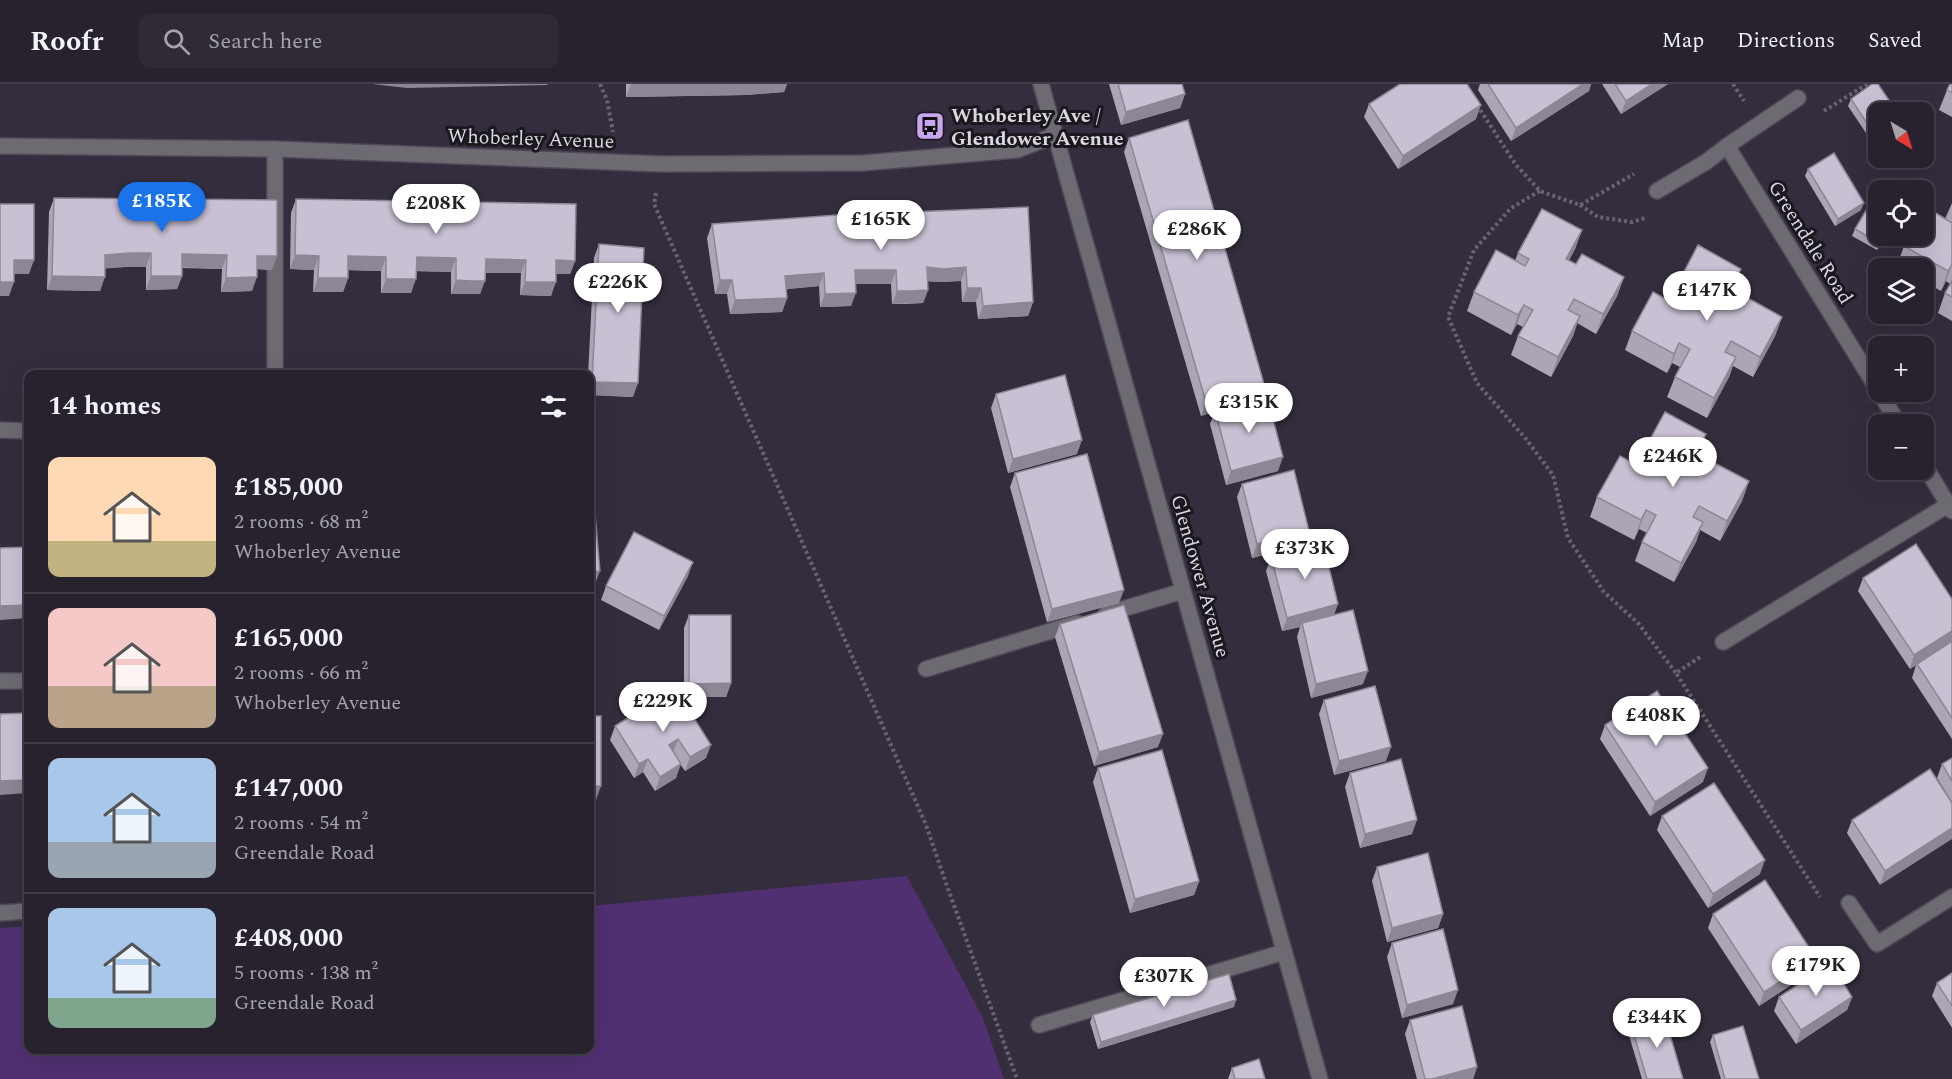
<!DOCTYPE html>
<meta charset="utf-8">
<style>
body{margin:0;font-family:Spectral,serif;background:#2f2a36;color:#f1f3f6;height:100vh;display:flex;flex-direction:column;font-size:22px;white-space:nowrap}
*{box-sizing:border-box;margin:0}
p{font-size:20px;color:#a4a4aa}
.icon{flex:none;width:33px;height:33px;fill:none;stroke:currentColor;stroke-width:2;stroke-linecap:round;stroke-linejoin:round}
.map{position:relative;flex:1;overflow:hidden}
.sheet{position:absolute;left:24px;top:286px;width:570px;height:684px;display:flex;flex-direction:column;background:#27222e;border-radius:12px;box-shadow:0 6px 24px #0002,0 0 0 2px #433f4a}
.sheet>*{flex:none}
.needle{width:39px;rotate:142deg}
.controls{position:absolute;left:1868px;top:18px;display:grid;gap:12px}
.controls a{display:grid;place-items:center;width:66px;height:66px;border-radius:12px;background:#27222e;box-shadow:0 6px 24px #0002,0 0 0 2px #433f4a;font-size:30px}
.price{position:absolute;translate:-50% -51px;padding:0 14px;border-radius:21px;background:#fff;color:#222;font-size:20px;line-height:39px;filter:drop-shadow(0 2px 3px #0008)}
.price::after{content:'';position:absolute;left:50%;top:36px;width:18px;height:14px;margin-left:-9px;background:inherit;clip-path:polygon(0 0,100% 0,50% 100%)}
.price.active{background:#1a73e8;color:#fff}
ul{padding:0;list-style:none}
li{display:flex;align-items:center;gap:18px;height:150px;padding:0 24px}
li+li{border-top:2px solid #433f4a}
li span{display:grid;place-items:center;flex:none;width:168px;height:120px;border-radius:12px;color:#555}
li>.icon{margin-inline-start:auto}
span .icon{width:72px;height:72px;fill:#fffc;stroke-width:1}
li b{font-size:26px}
h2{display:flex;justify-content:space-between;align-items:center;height:72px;padding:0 24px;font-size:26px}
header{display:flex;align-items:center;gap:36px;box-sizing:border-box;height:84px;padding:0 30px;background:#27222e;border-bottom:2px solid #433f4a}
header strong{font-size:28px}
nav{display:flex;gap:33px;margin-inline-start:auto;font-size:21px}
.search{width:420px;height:54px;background:#2f2a36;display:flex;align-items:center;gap:15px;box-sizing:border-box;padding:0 21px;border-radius:12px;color:#a4a4aa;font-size:22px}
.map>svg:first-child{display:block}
.green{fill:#513072}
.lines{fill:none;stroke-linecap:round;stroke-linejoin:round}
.minor-casing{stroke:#4f4857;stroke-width:18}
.path{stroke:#696371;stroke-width:4;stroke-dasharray:3 3;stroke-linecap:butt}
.minor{stroke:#6d6a72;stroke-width:15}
.wall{fill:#ada5b6}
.shaded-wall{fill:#8d8694}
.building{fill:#c9c0d4;stroke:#8d8694;stroke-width:1.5}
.labels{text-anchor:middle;stroke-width:6;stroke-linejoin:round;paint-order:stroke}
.poi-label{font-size:20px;font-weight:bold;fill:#dbd6e0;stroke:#1a171e;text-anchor:start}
.street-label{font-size:20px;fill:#dbd6e0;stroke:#1a171e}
</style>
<header>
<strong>Roofr</strong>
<div class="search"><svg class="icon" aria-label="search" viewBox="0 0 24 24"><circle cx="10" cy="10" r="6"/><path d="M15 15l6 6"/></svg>Search here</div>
<nav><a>Map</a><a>Directions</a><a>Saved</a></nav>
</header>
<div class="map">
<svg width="1952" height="995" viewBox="0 0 1952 995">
<rect width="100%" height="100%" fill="#342d3d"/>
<polygon class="green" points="907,792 983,934 1004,995 0,995 0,844 28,842 28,966 590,966 590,822"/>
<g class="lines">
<g class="minor-casing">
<g id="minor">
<polyline points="1041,0 1320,995"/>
<polyline points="0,62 275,65 662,80 863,79 1017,66 1056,51"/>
<polyline points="1727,62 1798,14"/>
<polyline points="275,65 275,291"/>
<polyline points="1657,107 1706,78 1727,62 1878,306"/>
<polyline points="1879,308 1899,340"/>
<polyline points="0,346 28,347"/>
<polyline points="1923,379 1952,427"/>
<polyline points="1106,530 1183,507"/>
<polyline points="1723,558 1948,421"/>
<polyline points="926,585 1077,539"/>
<polyline points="0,597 28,597"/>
<polyline points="1849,819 1877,860 1952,813"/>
<polyline points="0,829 28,827"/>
<polyline points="1039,941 1284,868"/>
</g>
</g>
<g class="path">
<polyline points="600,0 607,16 613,48"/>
<polyline points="1733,0 1744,17"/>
<polyline points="1477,21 1516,81 1540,107 1580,121 1634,90"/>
<polyline points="1824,27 1867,0"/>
<polyline points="1540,107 1511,124 1474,166 1448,233 1477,299 1526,355 1553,391 1568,454 1604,508 1638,539 1676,589"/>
<polyline points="656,109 654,120 926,741 947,802 1017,995"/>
<polyline points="1580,121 1598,133 1632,138 1645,134"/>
<polyline points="1700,573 1676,589 1820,813"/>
</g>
<use href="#minor" class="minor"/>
</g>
<g class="wall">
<polygon points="626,0 787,0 784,8 746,11 626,13"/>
<polygon points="1109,0 1182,0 1185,10 1180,24 1121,41"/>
<polygon points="1480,0 1591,0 1589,7 1511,57 1478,6"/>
<polygon points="1602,0 1668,0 1621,30"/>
<polygon points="1952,0 1952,33 1939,26 1947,6"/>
<polygon points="1851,15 1878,28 1878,67 1848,22"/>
<polygon points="1369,20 1476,35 1398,85 1364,33"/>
<polygon points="1129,54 1264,300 1259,314 1240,320 1278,387 1226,401 1210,340 1215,327 1201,332 1124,68"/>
<polygon points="1882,74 1905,74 1889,84"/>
<polygon points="1808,85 1861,126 1835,142 1805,92"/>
<polygon points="54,114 272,186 257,185 252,207 221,208 222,185 182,184 182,192 177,205 146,206 146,183 125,183 105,184 100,207 47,206 49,128"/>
<polygon points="296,115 575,177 570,190 556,190 551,212 520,211 521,189 486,189 480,210 451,210 451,188 416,187 411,209 381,209 381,187 348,186 348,194 343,208 313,208 314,186 290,185 291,129"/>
<polygon points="1952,119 1952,237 1938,229 1945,209 1950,200 1946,197 1941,207 1923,197 1923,184 1902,184 1897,182 1904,162 1945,135"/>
<polygon points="1028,123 1033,218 1028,232 978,235 976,218 962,218 961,197 939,198 928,197 928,206 923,219 906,220 892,220 891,200 856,200 851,222 820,223 819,202 786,205 787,214 782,228 730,230 727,210 715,210 707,154 712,140"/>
<polygon points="1855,145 1886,152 1877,166 1852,152"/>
<polygon points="1582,146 1575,165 1569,176 1576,180 1624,193 1617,212 1596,250 1577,239 1573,252 1551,293 1511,271 1518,252 1523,243 1517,240 1511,251 1467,227 1474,208 1515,177 1518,169"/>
<polygon points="599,160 633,313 590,311 590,291 588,291 594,174"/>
<polygon points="1733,204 1727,215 1733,219 1782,233 1775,252 1753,293 1733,282 1729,293 1707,334 1667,313 1675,293 1680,283 1672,279 1667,289 1625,266 1632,247 1670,217 1674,207"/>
<polygon points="996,310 1077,370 1008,389 991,324"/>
<polygon points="1699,369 1693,381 1701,385 1749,397 1742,417 1720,457 1700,446 1696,458 1674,498 1635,477 1642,458 1647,449 1639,445 1634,456 1590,433 1597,413 1638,381 1641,372"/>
<polygon points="1015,389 1119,519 1047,538 1010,403"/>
<polygon points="1242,400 1304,461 1252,474 1237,413"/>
<polygon points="1271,473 1334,531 1363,600 1311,614 1297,553 1300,543 1282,547 1266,487"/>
<polygon points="688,492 659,546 601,516 606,502"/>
<polygon points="1863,494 1952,515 1952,655 1912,594 1916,581 1910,585 1858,507"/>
<polygon points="689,531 731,599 726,613 684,613 684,544"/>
<polygon points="1060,540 1158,663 1094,682 1055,553"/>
<polygon points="675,604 706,674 685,687 680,680 676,694 655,707 643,688 634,694 610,656 615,642"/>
<polygon points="1324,616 1386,677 1334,691 1319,630"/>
<polygon points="1605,641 1703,698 1650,732 1600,655"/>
<polygon points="1952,674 1952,718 1937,694 1942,680"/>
<polygon points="1098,684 1199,797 1194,811 1130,829 1093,698"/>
<polygon points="1930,685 1880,801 1847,749 1852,736"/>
<polygon points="1350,689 1412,750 1360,764 1345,703"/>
<polygon points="1662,732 1760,790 1708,824 1657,746"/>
<polygon points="1377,783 1443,830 1438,844 1387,858 1372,797"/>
<polygon points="1713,830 1811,888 1759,922 1708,844"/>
<polygon points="1392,859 1453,920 1402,934 1387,873"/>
<polygon points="1952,889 1952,944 1932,912 1937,899"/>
<polygon points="1779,913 1852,913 1847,926 1796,960 1774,927"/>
<polygon points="1234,923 1098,965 1090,938 1093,931"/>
<polygon points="1410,936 1477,983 1473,995 1417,995 1405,950"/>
<polygon points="1631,941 1683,995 1642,995 1628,948"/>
<polygon points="1713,951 1759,995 1721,995 1710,958"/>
<polygon points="1232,984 1265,995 1228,995"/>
</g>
<g class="shaded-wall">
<polygon points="330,0 548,0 547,1 407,4 372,0"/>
<polygon points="631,0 787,0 784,8 746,11 626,13"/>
<polygon points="1583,0 1591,0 1589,7 1511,57 1516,44"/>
<polygon points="1652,0 1668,0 1621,30 1626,17"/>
<polygon points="1185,10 1180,24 1121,41 1126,28"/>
<polygon points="1481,21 1476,35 1398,85 1403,72"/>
<polygon points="1897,74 1905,74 1889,84 1892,77"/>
<polygon points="1864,119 1861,126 1835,142 1838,135"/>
<polygon points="1582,146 1575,165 1559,195 1566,175"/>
<polygon points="1884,152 1886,152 1877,166 1879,159"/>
<polygon points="130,169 151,169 146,183 125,183 100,185 105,171"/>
<polygon points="182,170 227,171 222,185 177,183"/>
<polygon points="295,171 319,172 314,186 290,185"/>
<polygon points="257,172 277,172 272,186 252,185"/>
<polygon points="348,172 386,173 381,187 343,186"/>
<polygon points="417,173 456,174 451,188 412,187"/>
<polygon points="486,175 526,176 521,189 481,189"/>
<polygon points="14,176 34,176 29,190 9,190"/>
<polygon points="556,176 575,177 570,190 551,190"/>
<polygon points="1952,180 1946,197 1941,207 1948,187"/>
<polygon points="927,183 966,183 961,197 939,198 922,197"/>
<polygon points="1741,185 1733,204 1718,233 1725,214"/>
<polygon points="855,186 896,186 891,200 850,200"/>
<polygon points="824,189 819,202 780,206 785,192"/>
<polygon points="52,192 105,193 100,207 47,206"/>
<polygon points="151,192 182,192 177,205 146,206"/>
<polygon points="257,193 252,207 221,208 226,194"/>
<polygon points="1624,193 1617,212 1596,250 1603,230"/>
<polygon points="318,194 348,194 343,208 313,208"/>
<polygon points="386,195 416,195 411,209 381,209"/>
<polygon points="456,196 485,197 480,210 451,210"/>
<polygon points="720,196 732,196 727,210 715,210"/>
<polygon points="0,198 14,198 9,212 0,212"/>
<polygon points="525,198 556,198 551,212 520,211"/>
<polygon points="967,204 981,204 976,218 962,218"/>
<polygon points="928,206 923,219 892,220 897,207"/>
<polygon points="856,209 851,222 820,223 825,210"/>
<polygon points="787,214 782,228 730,230 735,216"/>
<polygon points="1033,218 1028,232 978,235 983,222"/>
<polygon points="1524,221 1517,240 1511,251 1518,231"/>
<polygon points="1580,232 1573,252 1551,293 1558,273"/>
<polygon points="1782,233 1775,252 1753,293 1760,273"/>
<polygon points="1679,259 1672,279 1667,289 1674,270"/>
<polygon points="1736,273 1729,293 1707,334 1714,314"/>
<polygon points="592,298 638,299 633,313 590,311 590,305"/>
<polygon points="1264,300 1259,314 1201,332 1206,318"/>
<polygon points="1706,350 1699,369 1683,399 1690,380"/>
<polygon points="1082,356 1077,370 1008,389 1013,375"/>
<polygon points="1283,373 1278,387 1226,401 1231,387"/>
<polygon points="1749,397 1742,417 1720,457 1727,437"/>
<polygon points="1646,426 1639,445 1634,456 1641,436"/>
<polygon points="1703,438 1696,458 1674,498 1681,479"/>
<polygon points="1309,447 1304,461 1252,474 1257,460"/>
<polygon points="693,478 688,492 659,546 664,532"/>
<polygon points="600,487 595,500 590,501 590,488"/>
<polygon points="1124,506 1119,519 1047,538 1052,525"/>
<polygon points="1338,520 1333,534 1302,539 1300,543 1282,547 1287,534"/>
<polygon points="28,521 28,534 0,536 0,522"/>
<polygon points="1952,547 1952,558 1910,585 1914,571"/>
<polygon points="1368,587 1363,600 1311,614 1316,600"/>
<polygon points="731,599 726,613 684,613 689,600"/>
<polygon points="1163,650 1158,663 1094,682 1099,668"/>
<polygon points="678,655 673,669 669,661"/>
<polygon points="711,661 706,674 685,687 690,673"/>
<polygon points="1391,663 1386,677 1334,691 1339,677"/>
<polygon points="648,675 643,688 634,694 639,680"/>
<polygon points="681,680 676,694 655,707 660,693"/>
<polygon points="1708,684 1703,698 1650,732 1655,718"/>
<polygon points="28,696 28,709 0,711 0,697"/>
<polygon points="590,702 601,702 596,716 590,716"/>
<polygon points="1417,736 1412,750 1360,764 1365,750"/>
<polygon points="1952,744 1952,755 1880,801 1885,787"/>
<polygon points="1765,776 1760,790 1708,824 1713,810"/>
<polygon points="1199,797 1194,811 1130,829 1135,815"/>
<polygon points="1443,830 1438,844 1387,858 1392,844"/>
<polygon points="1816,874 1811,888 1759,922 1764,908"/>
<polygon points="1458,906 1453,920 1402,934 1407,921"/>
<polygon points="1852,913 1847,926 1796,960 1801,946"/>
<polygon points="1236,916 1234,923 1098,965 1101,958"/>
<polygon points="1477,983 1473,995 1432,995"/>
</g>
<g class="building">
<polygon points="1118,0 1182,0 1185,10 1126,28"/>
<polygon points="1400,0 1467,0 1481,21 1403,72 1369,20"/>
<polygon points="1488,0 1583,0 1516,44"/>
<polygon points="1615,0 1652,0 1626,17"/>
<polygon points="1872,0 1878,0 1897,28 1878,28 1878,56 1851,15"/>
<polygon points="1950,0 1952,0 1952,9 1947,6"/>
<polygon points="1188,36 1264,300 1206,318 1129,54"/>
<polygon points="1834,69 1864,119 1838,135 1808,85"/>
<polygon points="1890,74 1897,74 1892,77"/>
<polygon points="54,114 277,116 277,172 257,172 257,193 226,194 227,171 182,170 182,192 151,192 151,169 130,169 105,171 105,193 52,192"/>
<polygon points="296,115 576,120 575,177 556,176 556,198 525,198 526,176 486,175 485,197 471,197 456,196 456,174 417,173 416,195 386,195 386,173 348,172 348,194 318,194 319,172 295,171"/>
<polygon points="1871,118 1878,123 1878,152 1884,152 1879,159 1855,145"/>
<polygon points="0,120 34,120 34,176 14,176 14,198 0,198"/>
<polygon points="1028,123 1033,218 983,222 981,204 967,204 966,183 944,185 927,183 928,206 911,207 897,207 896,186 855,186 856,209 825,210 824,189 785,192 787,214 735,216 732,196 720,196 712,140 837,131"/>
<polygon points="1926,123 1952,139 1952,180 1948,187 1904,162 1910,152 1923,152 1923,129"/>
<polygon points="1542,125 1582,146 1566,175 1576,180 1582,170 1624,193 1603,230 1574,215 1568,226 1580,232 1558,273 1518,252 1533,226 1524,221 1518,231 1474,208 1496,166 1525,182 1529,175 1518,169"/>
<polygon points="599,160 644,164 638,299 592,298"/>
<polygon points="1698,161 1741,185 1725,214 1733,219 1739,209 1782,233 1760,273 1731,257 1725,268 1736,273 1714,314 1675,293 1690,265 1679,259 1674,270 1632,247 1653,208 1681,223 1686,213 1674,207"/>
<polygon points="1952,197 1952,213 1945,209"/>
<polygon points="1065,291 1082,356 1013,375 996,310"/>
<polygon points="1267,312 1283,373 1231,387 1215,326"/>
<polygon points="1665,328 1706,350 1690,380 1701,385 1707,375 1749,397 1727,437 1699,422 1693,433 1703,438 1681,479 1642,458 1656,431 1646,426 1641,436 1597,413 1620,372 1647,386 1652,378 1641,372"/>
<polygon points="1087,370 1124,506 1052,525 1015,389"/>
<polygon points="1294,386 1309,447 1257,460 1242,400"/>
<polygon points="590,418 594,418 600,487 590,488"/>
<polygon points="634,448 693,478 664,532 606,502"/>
<polygon points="1323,459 1338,520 1287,534 1271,473"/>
<polygon points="1916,460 1952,515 1952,547 1914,571 1863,494"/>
<polygon points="28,463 28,521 0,522 0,464"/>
<polygon points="1124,521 1163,650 1099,668 1060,540"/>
<polygon points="1353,526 1368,587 1316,600 1302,539"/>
<polygon points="689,531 731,531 731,599 689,600"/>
<polygon points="1952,557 1952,634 1917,580"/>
<polygon points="1375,602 1391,663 1339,677 1324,616"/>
<polygon points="675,604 711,661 690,673 678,655 669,661 681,680 660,693 648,675 639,680 615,642"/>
<polygon points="1657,607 1708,684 1655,718 1605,641"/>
<polygon points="28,629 28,696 0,697 0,630"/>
<rect x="590" y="632" width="11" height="70"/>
<polygon points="1162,666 1199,797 1135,815 1098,684"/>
<polygon points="1952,674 1952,697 1942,680"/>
<polygon points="1401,675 1417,736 1365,750 1350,689"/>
<polygon points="1930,685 1952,719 1952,744 1885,787 1852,736"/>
<polygon points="1714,699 1765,776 1713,810 1662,732"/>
<polygon points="1428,769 1443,830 1392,844 1377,783"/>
<polygon points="1765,796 1816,874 1764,908 1713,830"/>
<polygon points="1443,845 1458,906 1407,921 1392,859"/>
<polygon points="1831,879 1852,913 1801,946 1779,913"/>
<polygon points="1952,889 1952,922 1937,899"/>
<polygon points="1229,890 1236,916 1101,958 1093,931"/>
<polygon points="1462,922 1477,983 1432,995 1425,995 1410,936"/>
<polygon points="1664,930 1683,995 1647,995 1631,941"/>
<polygon points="1743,942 1759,995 1725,995 1713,951"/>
<polygon points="1259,975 1265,995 1235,995 1232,984"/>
</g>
<defs>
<g id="bus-square" transform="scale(1.5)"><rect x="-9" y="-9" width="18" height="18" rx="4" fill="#c7a6ef" stroke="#1a171e"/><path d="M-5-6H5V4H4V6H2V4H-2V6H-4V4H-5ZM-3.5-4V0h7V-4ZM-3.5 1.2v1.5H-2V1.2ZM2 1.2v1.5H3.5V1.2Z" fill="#111"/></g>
</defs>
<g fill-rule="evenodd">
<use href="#bus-square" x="930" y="42"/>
</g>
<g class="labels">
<g class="poi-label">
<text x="951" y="38">Whoberley Ave /<tspan x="951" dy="23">Glendower Avenue</tspan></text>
</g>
<g class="street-label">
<text transform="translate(531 54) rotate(2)" y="7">Whoberley Avenue</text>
<text transform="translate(1811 158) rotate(58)" y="7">Greendale Road</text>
<text transform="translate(1201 492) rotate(74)" y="7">Glendower Avenue</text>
</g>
</g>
</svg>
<div class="controls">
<a><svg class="needle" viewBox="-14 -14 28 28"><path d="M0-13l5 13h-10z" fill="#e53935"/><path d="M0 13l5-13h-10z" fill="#a4a4aa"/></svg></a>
<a><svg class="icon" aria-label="locate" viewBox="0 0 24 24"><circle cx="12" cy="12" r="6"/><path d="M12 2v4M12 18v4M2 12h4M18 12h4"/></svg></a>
<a><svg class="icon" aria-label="layers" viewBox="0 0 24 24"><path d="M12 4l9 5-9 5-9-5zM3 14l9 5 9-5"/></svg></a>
<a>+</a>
<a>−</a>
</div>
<b class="price active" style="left:162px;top:149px">£185K</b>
<b class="price" style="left:436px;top:151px">£208K</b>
<b class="price" style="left:881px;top:167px">£165K</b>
<b class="price" style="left:1197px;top:177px">£286K</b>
<b class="price" style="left:618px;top:230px">£226K</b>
<b class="price" style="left:1707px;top:238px">£147K</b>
<b class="price" style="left:1249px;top:350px">£315K</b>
<b class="price" style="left:1673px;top:404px">£246K</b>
<b class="price" style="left:1305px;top:496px">£373K</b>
<b class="price" style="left:663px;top:649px">£229K</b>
<b class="price" style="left:1656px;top:663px">£408K</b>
<b class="price" style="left:1816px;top:913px">£179K</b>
<b class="price" style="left:1164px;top:924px">£307K</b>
<b class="price" style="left:1657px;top:965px">£344K</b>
<section class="sheet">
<h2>14 homes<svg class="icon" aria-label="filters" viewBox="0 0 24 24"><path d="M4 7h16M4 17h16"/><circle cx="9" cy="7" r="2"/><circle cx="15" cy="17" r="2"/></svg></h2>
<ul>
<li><span style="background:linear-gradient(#ffd9b3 70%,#c2b280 0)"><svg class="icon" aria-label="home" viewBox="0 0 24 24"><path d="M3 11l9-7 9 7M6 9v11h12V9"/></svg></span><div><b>£185,000</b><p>2 rooms · 68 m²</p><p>Whoberley Avenue</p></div></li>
<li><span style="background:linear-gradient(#f6c9c9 65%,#b9a48a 0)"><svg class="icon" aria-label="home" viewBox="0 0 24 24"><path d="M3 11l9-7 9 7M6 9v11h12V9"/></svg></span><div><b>£165,000</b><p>2 rooms · 66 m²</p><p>Whoberley Avenue</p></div></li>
<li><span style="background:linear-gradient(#a9c7e8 70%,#9aa5b1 0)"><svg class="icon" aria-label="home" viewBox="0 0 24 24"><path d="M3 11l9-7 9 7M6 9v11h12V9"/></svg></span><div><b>£147,000</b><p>2 rooms · 54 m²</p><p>Greendale Road</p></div></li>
<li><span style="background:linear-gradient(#a9c7e8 75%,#7fa58c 0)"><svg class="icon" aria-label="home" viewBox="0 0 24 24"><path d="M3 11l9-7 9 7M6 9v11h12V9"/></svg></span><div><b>£408,000</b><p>5 rooms · 138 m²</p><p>Greendale Road</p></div></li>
</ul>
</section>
</div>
